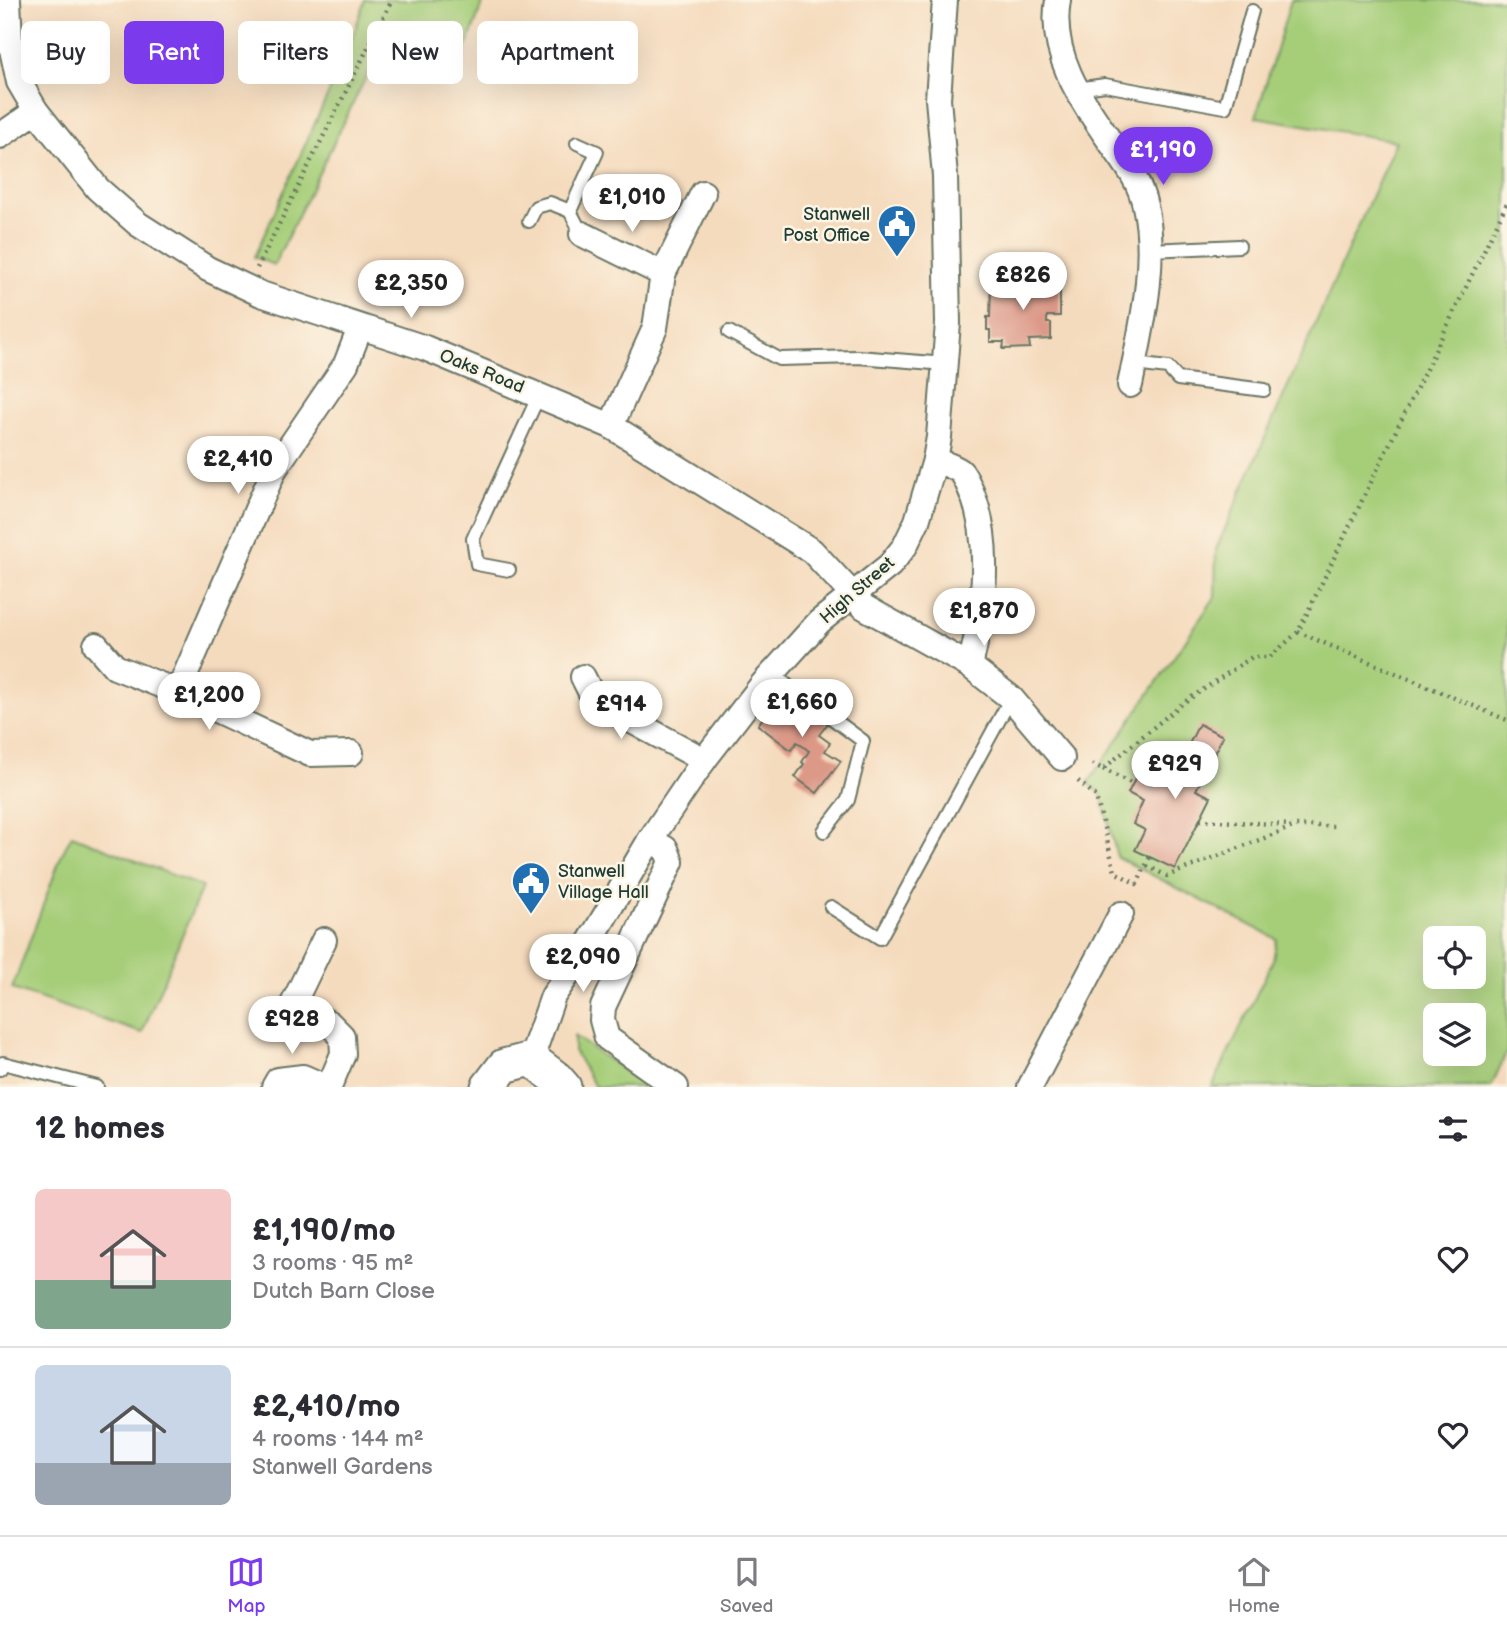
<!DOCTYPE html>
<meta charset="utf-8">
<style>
body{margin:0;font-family:"Balsamiq Sans",sans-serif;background:#f2f2f3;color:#2b2b33;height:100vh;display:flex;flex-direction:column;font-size:26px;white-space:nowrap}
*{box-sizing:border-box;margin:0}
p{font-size:23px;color:#7c7c81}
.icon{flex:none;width:38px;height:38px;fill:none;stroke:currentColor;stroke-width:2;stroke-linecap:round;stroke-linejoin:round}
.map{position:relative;height:1087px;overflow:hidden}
.sheet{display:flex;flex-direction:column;background:#fff;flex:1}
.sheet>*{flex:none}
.banner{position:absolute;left:21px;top:21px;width:700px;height:63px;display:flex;gap:14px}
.buttons{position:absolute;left:1423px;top:926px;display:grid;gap:14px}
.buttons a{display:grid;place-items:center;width:63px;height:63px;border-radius:10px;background:#fff;box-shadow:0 7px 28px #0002;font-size:35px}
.price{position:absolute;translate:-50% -60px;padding:0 16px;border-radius:24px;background:#fff;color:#222;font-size:23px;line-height:46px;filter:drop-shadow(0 2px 4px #0008)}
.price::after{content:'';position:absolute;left:50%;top:42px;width:21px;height:16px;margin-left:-10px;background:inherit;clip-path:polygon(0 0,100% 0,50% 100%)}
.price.active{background:#7c3aed;color:#fff}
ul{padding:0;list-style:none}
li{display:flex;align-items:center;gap:21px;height:175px;padding:0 35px}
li+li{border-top:2px solid #e1e1e2}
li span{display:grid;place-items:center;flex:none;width:196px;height:140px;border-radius:10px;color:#555}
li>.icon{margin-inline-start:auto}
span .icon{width:84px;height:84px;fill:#fffc;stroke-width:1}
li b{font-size:30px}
h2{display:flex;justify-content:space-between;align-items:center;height:84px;padding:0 35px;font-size:30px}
.chip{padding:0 24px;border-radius:10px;background:#fff;box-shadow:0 7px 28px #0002;font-size:24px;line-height:63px}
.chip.active{background:#7c3aed;color:#fff}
.menu{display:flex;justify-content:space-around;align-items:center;height:98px;border-top:2px solid #e1e1e2;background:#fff;font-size:19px;color:#7c7c81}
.menu a{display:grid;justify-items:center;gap:4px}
.menu .active{color:#7c3aed}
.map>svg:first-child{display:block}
.green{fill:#a6ce79;stroke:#628656;stroke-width:2;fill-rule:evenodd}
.building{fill:#d98}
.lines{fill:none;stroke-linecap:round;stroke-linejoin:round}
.lane-casing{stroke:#6a7464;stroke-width:16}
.street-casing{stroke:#6a7464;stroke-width:28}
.secondary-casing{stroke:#6a7464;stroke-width:37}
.path{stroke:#6a7464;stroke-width:4.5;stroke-dasharray:2 5;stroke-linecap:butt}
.lane{stroke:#fff;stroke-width:12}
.street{stroke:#fff;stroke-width:24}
.secondary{stroke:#fff;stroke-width:33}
.labels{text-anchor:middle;stroke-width:5;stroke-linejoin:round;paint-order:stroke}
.poi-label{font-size:18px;fill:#1f3d34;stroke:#fcf5e5;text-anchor:end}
.street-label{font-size:18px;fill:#1f3d34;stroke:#fcf5e5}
</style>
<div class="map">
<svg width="1507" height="1087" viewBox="0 0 1507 1087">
<rect width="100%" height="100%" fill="#fcf5e5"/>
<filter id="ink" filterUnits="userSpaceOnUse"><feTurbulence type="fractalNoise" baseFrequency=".0143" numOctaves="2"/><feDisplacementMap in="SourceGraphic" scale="14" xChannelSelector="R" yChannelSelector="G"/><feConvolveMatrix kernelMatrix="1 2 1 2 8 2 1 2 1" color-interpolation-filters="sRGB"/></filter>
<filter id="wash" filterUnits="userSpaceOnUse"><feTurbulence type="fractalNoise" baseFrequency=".00686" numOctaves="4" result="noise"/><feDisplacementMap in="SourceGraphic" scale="28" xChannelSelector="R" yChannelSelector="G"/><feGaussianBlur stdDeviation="1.57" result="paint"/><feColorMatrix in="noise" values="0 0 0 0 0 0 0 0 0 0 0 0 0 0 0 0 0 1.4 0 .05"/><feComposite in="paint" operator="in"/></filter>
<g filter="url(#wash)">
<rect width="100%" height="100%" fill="#f5dbbe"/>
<g class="green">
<polygon points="365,0 484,0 460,65 385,38 274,265 254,257 347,53"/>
<path d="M1291,0H1507V1051L1491,1087H1212L1273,960L1277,939L1117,857L1101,794L1088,783L1215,597L1216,549L1396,141L1256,117ZM1435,938H1474V976H1435ZM1435,1015H1474V1054H1435Z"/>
<polygon points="72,835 202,887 142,1033 12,989 62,854"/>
<polygon points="574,1036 648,1087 595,1087 574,1051"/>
</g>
<g id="blocks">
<g class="building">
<polygon points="1017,279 1060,279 1060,316 1047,316 1047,323 1051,323 1051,339 1029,340 1030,348 1003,349 1004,342 990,342 990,330 987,330 987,317 990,317 991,285 1017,284"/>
<polygon points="782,691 828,723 819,735 830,743 825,751 841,761 817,793 795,777 804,764 802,762 809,751 797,742 791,750 758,725"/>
<polygon points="1199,724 1223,736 1196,790 1211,797 1175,869 1135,850 1145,830 1133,824 1143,801 1128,793 1136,777 1151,784 1160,765 1175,772"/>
</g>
</g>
</g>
<g filter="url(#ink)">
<use href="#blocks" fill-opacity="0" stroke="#6a7464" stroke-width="2"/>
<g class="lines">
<g class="lane-casing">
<g id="lane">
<polyline points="1077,89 1105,85 1225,107 1252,11"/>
<polyline points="577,143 597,152 570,211 582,234"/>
<polyline points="529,221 536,207 550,203 570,211"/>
<polyline points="1150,250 1239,246"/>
<polyline points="729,332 779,359 858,357 946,364"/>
<polyline points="1134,364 1168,368 1178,379 1264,390"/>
<polyline points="509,570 477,564 473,539 539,395"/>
<polyline points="772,674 787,685"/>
<polyline points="809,701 863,741 848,800 824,831"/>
<polyline points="831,907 880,938 1011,698"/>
<polyline points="0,1069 3,1063 97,1087"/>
</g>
</g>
<g class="street-casing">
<g id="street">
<polyline points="8,0 10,40 19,82 36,111 98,189 138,224 208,269 261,294 425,348 611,426 812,551 864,607 970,666 1011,698 1062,758"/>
<path d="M1058,0C1048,57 1085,105 1116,150C1129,168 1140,183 1145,206C1158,261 1141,330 1130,385"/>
<polyline points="0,136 36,111"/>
<polyline points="582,234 663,274"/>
<polyline points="611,426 655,328 663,274 703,193"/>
<path d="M935,460C943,463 953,466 960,471C964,474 966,480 968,484C994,538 984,610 970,666"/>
<polyline points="96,645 115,667 178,692 310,754 351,753"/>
<polyline points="583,677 595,701 704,760"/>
<polyline points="178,692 274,470 346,364 360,328"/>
<polyline points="650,840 666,849 671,862 603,1007 602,1020 607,1038 676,1087"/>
<polyline points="324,940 292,1006 329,1023 342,1036 343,1054 329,1087"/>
<polyline points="531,1059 553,996 583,953 650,840 704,760 762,685 819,622 890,565 905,546 917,521 935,460 939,437 948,323 945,176 938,99 945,0"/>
<polyline points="274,1087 278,1080 303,1077 326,1087"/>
<polyline points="1030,1087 1121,914"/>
</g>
</g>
<g class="secondary-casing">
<polyline id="secondary" points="488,1087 504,1066 531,1059 556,1078 564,1087"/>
</g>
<g class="path">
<polyline points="257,268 392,0"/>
<polyline points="1298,632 1507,720"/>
<polyline points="1092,764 1103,769 1183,703 1252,657 1270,657 1298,632 1507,203"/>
<polyline points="1103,769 1133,784"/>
<polyline points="1078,781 1096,796 1115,872 1137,884 1150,857"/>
<polyline points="1200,820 1291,825"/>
<polyline points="1147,866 1167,876 1295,826 1336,826"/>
</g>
<use href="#lane" class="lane"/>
<use href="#street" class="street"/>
<use href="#secondary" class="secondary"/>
</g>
</g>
<defs>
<g id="civic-pin" transform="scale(2.0125)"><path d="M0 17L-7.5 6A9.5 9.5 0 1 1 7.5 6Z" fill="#1f6fb2" stroke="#fcf5e5"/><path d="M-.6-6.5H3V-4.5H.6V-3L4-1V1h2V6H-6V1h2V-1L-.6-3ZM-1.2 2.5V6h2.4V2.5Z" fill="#fff"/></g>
</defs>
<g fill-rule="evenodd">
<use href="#civic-pin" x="897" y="224"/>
<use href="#civic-pin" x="531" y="881"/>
</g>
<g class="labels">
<g class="poi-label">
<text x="870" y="220">Stanwell<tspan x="870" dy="21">Post Office</tspan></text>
<text x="558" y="877" text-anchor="start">Stanwell<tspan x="558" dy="21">Village Hall</tspan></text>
</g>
<g class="street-label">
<text transform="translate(482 371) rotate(22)" y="6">Oaks Road</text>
<text transform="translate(857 590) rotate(-41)" y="6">High Street</text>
</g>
</g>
</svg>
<div class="buttons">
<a><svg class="icon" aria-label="locate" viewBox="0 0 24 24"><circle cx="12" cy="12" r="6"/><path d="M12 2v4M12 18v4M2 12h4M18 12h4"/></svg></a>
<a><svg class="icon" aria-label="layers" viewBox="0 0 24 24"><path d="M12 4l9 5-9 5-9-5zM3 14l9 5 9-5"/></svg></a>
</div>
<b class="price active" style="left:1163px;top:187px">£1,190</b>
<b class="price" style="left:632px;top:234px">£1,010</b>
<b class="price" style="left:1023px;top:312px">£826</b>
<b class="price" style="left:411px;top:320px">£2,350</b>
<b class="price" style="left:238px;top:496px">£2,410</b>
<b class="price" style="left:984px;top:648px">£1,870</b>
<b class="price" style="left:209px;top:732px">£1,200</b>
<b class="price" style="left:802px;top:739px">£1,660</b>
<b class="price" style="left:621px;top:741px">£914</b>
<b class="price" style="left:1175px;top:801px">£929</b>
<b class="price" style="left:583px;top:994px">£2,090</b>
<b class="price" style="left:292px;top:1056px">£928</b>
<div class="banner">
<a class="chip">Buy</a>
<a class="chip active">Rent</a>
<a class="chip">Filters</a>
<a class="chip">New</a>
<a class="chip">Apartment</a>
</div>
</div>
<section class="sheet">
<h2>12 homes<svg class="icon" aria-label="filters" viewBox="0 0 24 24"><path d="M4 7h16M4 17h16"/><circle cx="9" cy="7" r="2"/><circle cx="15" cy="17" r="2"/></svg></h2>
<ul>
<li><span style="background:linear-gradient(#f6c9c9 65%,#7fa58c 0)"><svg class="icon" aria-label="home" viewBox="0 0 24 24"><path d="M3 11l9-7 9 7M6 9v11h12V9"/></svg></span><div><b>£1,190/mo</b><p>3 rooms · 95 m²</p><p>Dutch Barn Close</p></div><svg class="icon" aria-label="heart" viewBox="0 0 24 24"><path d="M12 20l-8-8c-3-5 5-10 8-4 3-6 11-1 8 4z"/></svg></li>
<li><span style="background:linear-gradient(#c9d6e8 70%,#9aa5b1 0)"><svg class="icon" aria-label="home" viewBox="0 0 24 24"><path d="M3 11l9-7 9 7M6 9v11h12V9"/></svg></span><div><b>£2,410/mo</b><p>4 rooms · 144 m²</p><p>Stanwell Gardens</p></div><svg class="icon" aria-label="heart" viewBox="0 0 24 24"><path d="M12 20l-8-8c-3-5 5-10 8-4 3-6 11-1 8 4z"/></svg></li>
</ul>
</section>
<nav class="menu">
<a class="active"><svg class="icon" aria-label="map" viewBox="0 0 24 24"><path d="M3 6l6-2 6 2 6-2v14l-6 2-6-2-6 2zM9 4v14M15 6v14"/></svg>Map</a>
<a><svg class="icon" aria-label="saved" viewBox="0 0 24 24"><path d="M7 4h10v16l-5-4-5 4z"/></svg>Saved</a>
<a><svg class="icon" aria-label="home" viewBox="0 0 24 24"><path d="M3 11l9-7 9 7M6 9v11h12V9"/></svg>Home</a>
</nav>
